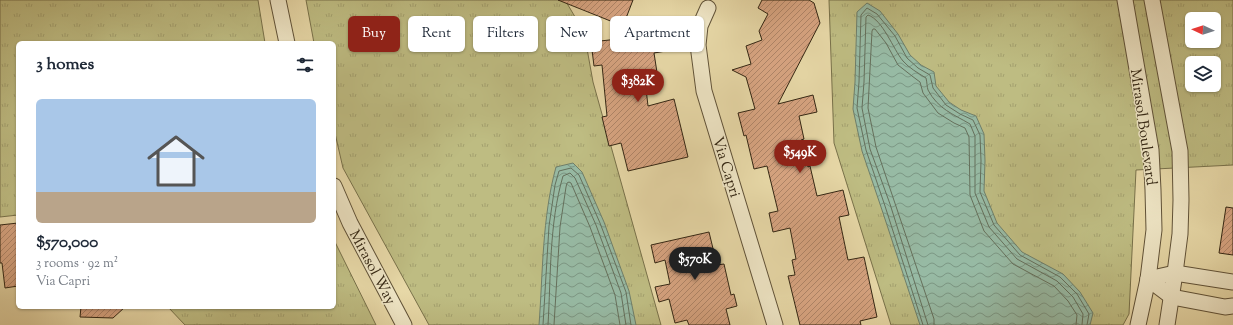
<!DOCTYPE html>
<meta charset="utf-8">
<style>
body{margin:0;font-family:"Sorts Mill Goudy",serif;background:#f2f2f3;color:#1f2937;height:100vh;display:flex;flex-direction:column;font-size:15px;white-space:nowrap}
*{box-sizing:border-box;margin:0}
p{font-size:13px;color:#747a83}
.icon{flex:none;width:22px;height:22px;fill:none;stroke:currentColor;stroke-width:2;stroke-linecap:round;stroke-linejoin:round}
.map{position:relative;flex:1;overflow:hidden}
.side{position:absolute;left:16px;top:41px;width:320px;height:268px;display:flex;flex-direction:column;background:#fff;border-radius:6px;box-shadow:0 1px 3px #0004}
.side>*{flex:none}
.hud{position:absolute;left:348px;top:16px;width:380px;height:36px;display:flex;gap:8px}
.needle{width:26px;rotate:274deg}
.buttons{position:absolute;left:1185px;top:12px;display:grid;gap:8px}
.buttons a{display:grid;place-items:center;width:36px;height:36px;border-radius:6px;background:#fff;box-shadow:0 1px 3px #0004;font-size:20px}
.price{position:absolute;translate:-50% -34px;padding:0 9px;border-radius:14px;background:#8f2418;color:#fff;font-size:13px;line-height:26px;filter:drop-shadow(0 1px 2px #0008)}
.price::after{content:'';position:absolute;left:50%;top:24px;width:12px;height:9px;margin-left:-6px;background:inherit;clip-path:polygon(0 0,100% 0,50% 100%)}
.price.active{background:#222;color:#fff}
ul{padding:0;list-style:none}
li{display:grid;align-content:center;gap:8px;height:212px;padding:0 20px}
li+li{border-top:1px solid #e0e1e3}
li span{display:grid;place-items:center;height:124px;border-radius:6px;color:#555}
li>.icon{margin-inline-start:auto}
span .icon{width:72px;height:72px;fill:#fffc;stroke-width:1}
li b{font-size:17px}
h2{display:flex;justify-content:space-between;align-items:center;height:48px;padding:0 20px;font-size:17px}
.chip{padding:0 14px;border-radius:6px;background:#fff;box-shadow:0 1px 3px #0004;font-size:14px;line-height:36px}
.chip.active{background:#8f2418;color:#fff}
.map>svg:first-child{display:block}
.grass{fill:url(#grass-tufts);stroke:#78714a;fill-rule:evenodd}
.water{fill:url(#water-waves);stroke:#6f7f6a}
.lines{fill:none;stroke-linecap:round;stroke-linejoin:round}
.shore{stroke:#65705c;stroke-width:1}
.building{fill:url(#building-hatch);stroke:#332613}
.street-casing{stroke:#605238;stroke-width:17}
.street{stroke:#efe6c6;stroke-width:15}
.labels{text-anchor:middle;stroke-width:3;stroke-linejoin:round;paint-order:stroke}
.street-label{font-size:15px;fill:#332613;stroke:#efe6c6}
</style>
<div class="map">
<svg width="1233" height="325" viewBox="0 0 1233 325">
<defs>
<pattern id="grass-tufts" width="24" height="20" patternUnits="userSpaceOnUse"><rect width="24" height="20" fill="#bebc82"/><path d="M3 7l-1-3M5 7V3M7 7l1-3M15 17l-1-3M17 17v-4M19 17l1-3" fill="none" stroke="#a4a16f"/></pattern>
<pattern id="water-waves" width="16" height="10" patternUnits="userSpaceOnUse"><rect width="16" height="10" fill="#97baa4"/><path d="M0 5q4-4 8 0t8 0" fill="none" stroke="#7c9784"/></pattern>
<pattern id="building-hatch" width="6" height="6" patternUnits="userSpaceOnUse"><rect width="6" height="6" fill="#d7a481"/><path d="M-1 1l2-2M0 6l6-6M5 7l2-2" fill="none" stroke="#af8568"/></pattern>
</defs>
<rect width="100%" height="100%" fill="#e7d8a7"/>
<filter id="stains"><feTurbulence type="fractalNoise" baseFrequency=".005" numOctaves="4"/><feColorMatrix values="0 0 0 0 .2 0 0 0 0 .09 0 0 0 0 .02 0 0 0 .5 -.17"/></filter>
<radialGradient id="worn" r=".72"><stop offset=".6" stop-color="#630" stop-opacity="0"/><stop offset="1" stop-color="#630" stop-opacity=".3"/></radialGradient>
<g class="grass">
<polygon points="0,0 258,0 265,43 18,43 18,215 0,217"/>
<polygon points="306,0 565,0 584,32 593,82 661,325 429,325 343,168 334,129 334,43 314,43"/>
<path d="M829,0H1233V165L1136,170L1129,314L1123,325H891L834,143ZM1192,19H1214V41H1192ZM1192,63H1214V85H1192Z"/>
<polygon points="334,240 376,325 185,325 168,307 334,307"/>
</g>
<g class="water">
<polygon points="867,3 880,11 898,34 910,55 921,65 934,72 936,86 949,102 961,110 976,116 984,134 985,161 984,191 997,223 1022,252 1063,274 1080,292 1093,313 1090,325 920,325 881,207 862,151 853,109 855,82 857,12"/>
<path d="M573,163L582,172L604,222L629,291L636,325H539C543,272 542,218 556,167Z"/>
</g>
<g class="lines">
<g class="shore">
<polyline points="543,325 549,226 555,185 559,171 571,168 579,175 600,223 626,292 631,325"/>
<path d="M548,325C551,276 549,224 563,176L570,173L575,178L596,225L621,293L626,325"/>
<polyline points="554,325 560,227 566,187 567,183 569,182 571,183 590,227 615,295 620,325"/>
<polyline points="923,325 885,206 866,150 857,108 859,82 861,15 867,8 877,14 895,36 907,58 918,68 930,75 933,88 946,105 960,114 973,120 980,135 981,161 980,192 994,225 1020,255 1060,277 1077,294 1089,314 1087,325"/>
<path d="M928,325L890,204L870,149L862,108L864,82L866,17L868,15C883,20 893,49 903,61C909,68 918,73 926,78C927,82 927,87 928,90C938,109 953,114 970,124L975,136V193L989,227L1017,259L1057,281L1073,297L1083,314L1082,325"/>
<polyline points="934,325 934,319 876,147 868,108 872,31 873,29 875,29 886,43 898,65 912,76 920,82 923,93 938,113 954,123 965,128 969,137 970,195 984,231 1013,264 1054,286 1068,301 1077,315 1076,325"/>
</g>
</g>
<g class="building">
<polygon points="558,0 633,0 623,26"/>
<polygon points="762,0 809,0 814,3 820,23 778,104 813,95 817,112 799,116 804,139 801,140 808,167 810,166 817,196 843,190 849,215 839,217 848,260 864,257 877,317 860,321 861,325 800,325 788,276 795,275 792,260 796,259 790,228 773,232 769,213 778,211 767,166 754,169 746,135 744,136 738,113 755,109 746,77 732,70 751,64 746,46 762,40 759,31 768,14 758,8"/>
<polygon points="664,34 666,51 654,53 658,79 645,80 648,106 674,99 688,157 628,171 621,143 609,146 602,117 607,116 602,65 594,66 591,42"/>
<polygon points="1226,207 1233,208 1233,255 1219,253"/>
<polygon points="18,223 18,286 5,288 2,263 0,263 0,225"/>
<polygon points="709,232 717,265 724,264 731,295 734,294 737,306 726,309 730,325 689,325 687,320 675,323 669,299 659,302 655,287 670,284 665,260 655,263 651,245"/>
<polygon points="81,307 125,307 113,318 80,317"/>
</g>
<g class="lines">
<g class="street-casing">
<g id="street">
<polyline points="278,0 287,43"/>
<polyline points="1125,0 1151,150 1153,190 1154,230 1148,279 1138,325"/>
<polyline points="1152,0 1180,151 1181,200 1180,234 1175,273 1167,325"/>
<polyline points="708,8 700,26 698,45 704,91 775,325"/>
<polyline points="334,186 350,223 404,325"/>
<polyline points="1148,279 1172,297 1225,307 1233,306"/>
<polyline points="1148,279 1175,273 1233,282"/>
</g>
</g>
<use href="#street" class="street"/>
</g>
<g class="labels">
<g class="street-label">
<text transform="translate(1144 127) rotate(82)" y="5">Mirasol Boulevard</text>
<text transform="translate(727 167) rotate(73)" y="5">Via Capri</text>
<text transform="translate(373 267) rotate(62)" y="5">Mirasol Way</text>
</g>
</g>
<rect width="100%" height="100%" filter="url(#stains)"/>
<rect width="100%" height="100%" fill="url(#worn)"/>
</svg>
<div class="buttons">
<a><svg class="needle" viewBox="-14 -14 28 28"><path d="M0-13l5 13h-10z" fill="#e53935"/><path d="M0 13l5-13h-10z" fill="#747a83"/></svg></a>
<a><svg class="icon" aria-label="layers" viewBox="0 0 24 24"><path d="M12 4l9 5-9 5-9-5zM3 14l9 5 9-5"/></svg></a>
</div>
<b class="price" style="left:638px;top:103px">$382K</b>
<b class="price" style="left:800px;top:174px">$549K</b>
<b class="price active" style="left:695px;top:281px">$570K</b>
<div class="hud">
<a class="chip active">Buy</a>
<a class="chip">Rent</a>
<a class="chip">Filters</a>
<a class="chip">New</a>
<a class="chip">Apartment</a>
</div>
<section class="side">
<h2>3 homes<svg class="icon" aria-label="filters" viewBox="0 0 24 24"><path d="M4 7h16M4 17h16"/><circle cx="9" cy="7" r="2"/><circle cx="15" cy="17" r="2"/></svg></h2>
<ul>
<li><span style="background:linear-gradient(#a9c7e8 75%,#b9a48a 0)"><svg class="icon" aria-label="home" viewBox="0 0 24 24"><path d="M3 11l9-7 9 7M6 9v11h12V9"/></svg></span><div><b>$570,000</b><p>3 rooms · 92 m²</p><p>Via Capri</p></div></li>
</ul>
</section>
</div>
